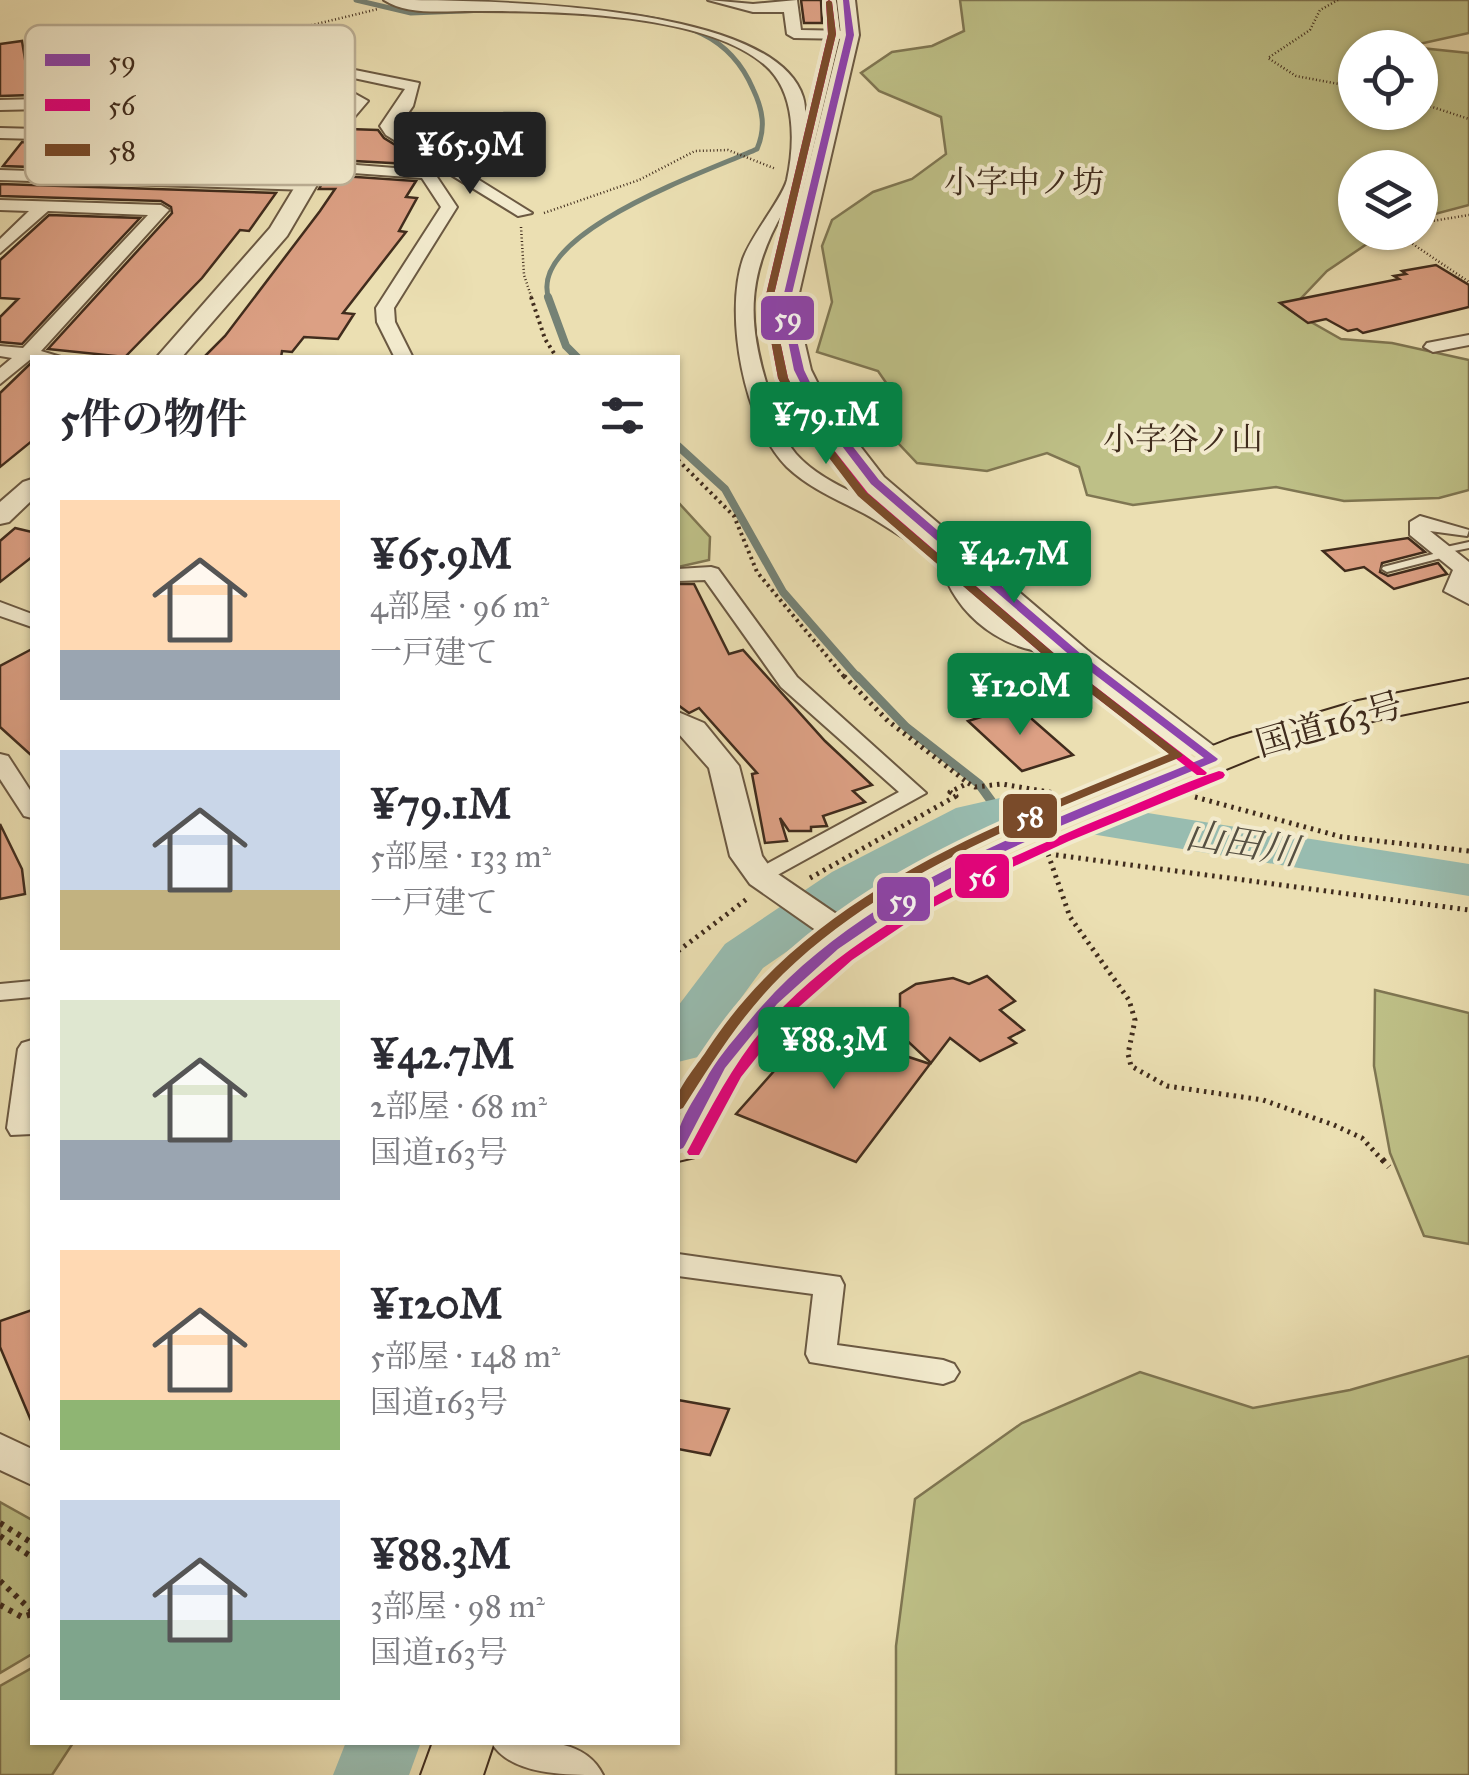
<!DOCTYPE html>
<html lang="ja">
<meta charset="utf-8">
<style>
body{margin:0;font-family:"IM FELL Great Primer","Noto Serif JP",serif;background:#f2f2f3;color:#2b2b33;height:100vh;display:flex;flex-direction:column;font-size:38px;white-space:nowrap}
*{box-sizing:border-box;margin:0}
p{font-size:32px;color:#7c7c81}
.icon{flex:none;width:55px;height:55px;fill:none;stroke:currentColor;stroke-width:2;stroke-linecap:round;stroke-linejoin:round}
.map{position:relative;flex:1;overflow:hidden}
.panel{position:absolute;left:30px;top:355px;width:650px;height:1390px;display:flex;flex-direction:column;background:#fff;border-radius:0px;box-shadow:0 2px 8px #0004}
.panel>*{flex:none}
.controls{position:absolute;left:1338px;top:30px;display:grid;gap:20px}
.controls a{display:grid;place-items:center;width:100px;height:100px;border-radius:50%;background:#fff;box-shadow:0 2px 8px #0004;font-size:50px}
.price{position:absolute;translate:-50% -85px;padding:0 22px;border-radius:10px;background:#0b8043;color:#fff;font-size:32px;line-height:65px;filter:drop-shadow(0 2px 5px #0008)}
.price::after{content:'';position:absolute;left:50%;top:60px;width:30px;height:22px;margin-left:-15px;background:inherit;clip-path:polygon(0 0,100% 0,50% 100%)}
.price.on{background:#222;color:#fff}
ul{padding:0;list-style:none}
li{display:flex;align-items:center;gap:30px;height:250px;padding:0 30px}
li span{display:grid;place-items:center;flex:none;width:280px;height:200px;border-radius:0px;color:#555}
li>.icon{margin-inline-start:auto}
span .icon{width:120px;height:120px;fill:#fffc;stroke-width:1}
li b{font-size:42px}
h2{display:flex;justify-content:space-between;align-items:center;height:120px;padding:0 30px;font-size:42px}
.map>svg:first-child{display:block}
.green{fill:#bec087;stroke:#7f7652;stroke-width:2.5}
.water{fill:#98bcb0;stroke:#758275;stroke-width:2.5}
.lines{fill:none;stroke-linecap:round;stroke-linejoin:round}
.stream-far2{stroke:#758275;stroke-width:5}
.stream-far1{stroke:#758275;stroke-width:8}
.stream{stroke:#758275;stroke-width:9}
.river{fill:#98bcb0;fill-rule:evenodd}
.building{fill:#dca084;stroke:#402c1d;stroke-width:2.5}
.service-casing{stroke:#6b5942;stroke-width:4}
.minor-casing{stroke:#6b5942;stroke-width:4}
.tertiary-casing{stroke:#6b5942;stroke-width:4}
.trunk-casing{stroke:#402c1d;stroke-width:4}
.path-far3{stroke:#402c1d;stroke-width:2.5;stroke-dasharray:1 2.5;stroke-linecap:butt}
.path-far2{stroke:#402c1d;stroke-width:4;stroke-dasharray:2.5 4;stroke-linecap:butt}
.path-far1{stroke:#402c1d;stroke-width:5;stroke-dasharray:2.5 5;stroke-linecap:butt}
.path{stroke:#402c1d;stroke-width:6;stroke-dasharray:4 6;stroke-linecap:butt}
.service{fill:#f2eacd;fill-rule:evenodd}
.minor{fill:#f2eacd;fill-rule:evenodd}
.tertiary{fill:#f2eacd;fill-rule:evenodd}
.trunk{fill:#ebdfb2;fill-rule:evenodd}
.bus-1-casing{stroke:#f2eacd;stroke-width:8}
.bus-2-casing{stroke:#f2eacd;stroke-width:8}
.bus-3-casing{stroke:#f2eacd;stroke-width:8}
.bus-1{fill:#8e44ad;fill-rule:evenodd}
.bus-2{fill:#e5007d;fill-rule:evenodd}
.bus-3{fill:#7a4b2a;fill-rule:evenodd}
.labels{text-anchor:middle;stroke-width:8;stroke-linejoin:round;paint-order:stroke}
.far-neighbourhood-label{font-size:32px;fill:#402c1d;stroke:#f2eacd}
.street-label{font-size:35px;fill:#402c1d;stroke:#f2eacd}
.water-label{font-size:38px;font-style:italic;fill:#565042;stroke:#f2eacd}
.key{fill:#f2eacd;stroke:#bdb198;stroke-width:2.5}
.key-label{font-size:28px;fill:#402c1d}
.line-badge{stroke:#f2eacd;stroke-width:4}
.badge-label{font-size:28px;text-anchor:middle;font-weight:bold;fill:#fff}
</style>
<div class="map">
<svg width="1469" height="1775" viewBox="0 0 1469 1775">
<rect width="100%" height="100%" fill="#ebdfb2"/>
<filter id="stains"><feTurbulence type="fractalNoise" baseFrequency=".002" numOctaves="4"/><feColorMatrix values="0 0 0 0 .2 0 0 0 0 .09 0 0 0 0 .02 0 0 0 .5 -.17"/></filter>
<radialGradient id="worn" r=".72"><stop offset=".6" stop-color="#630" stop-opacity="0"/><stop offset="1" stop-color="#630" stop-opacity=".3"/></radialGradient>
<g class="green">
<polygon points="960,0 1469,0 1469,33 1410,46 1413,47 1355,48 1355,112 1420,112 1420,48 1469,53 1469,205 1420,218 1420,168 1355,168 1355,232 1383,233 1327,271 1290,310 1341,339 1392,343 1469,360 1469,490 1439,498 1344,501 1276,487 1133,505 1087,495 1079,467 1047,453 987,471 917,463 880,424 898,400 878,371 817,352 832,302 822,246 832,220 873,192 912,179 946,154 941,117 879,91 861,73 892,52 932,46 964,31"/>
<polygon points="678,502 710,537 709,560 678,567"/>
<polygon points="1375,990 1469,1013 1469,1244 1424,1236 1390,1153 1374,1066"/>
<polygon points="1469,1356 1469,1775 896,1775 896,1646 915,1499 1022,1423 1140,1372 1253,1408 1350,1390"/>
<polygon points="0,1502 32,1520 32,1654 0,1673"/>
<polygon points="32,1668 32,1742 73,1743 52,1775 0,1775 0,1686"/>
</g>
<path class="water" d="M504,113H530L543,124C524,142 495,142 474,128L473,119Z"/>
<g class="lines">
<g class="stream-far2">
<polyline points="356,0 411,13 486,10"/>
<path d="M549,299C525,233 711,170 757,149C766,128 763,110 753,89C729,33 684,23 627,15"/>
</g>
<g class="stream-far1">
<polyline points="548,297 566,346 578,358"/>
<polyline points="678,446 725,489 783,592 859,679"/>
</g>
<polyline class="stream" points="857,676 906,727 979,784 1000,813"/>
<g class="river">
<polygon points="1000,798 1085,803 1469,864 1469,896 1085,833 1000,828 870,894 763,968 698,1057 678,1062 678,1006 725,944 832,872 956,808"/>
<polygon points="346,1742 421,1742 409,1775 333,1775"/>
</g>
</g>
<g class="building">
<polygon points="801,0 821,0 822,23 804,23"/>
<polygon points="22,41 31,95 0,96 0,44"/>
<polygon points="349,129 378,130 384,138 428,165 336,160"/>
<polygon points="22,142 313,150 297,176 3,166"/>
<polygon points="327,175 416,181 406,197 417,198 399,231 406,232 343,313 354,314 338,339 304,337 292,352 282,351 281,358 203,358 225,336 320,211 335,189 319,189"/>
<polygon points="0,184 276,193 249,231 240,230 202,278 125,357 48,349 172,213 171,207 161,201 0,196"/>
<polygon points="49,215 140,218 22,344 0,342 0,317 18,299 0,298 0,260"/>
<polygon points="1436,265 1469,285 1469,307 1363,333 1357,329 1348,331 1326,319 1308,323 1280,303 1399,279 1394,276 1406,274 1402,271"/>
<polygon points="32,362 32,441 0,467 0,393"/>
<polygon points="15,528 32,532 32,557 0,582 0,541"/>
<polygon points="1408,538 1425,552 1382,563 1380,572 1388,576 1438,563 1447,574 1394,589 1364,567 1345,571 1323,551"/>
<polygon points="678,584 694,584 729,654 743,650 825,741 872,785 853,791 865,802 823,816 827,826 811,827 811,831 789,831 780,818 787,841 765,843 752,774 757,773 699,708 689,713 678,705"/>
<polygon points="32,649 32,756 0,727 0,666"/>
<polygon points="1017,706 1073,755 1022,771 968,721"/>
<polygon points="0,824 22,869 25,894 0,899"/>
<polygon points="987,976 1015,1001 1000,1010 1024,1030 1009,1038 1016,1043 980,1061 950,1038 931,1063 887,1022 900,1017 900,994 916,984 953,978 969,984"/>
<polygon points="814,1026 930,1064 856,1162 736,1114"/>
<polygon points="32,1310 32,1423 0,1347 0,1321"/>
<polygon points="678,1400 729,1409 710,1455 678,1449"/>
</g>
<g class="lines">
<g class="service-casing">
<polygon id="service" points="1469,542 1469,548 1449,552 1449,556 1387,572 1382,569 1383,567 1437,553 1437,549"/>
</g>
<g class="minor-casing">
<g id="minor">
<path d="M384,0C471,0 773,0 803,97C806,106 805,117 805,127C806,175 796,219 801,269L792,274L783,269V212C745,279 747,326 771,398C777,416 783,439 796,454C820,481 858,493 888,511C916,527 939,544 970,553L973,557L966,573C985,630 1022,628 1072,640L1075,645L1072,650C1019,662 960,622 944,573L951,560C918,551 894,530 865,514C838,500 809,488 787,467C744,424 724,315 743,259C752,234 782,199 787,180C795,143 796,93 766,66C707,13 557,11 480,11C450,10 410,17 384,0Z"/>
<polygon points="708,0 753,4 797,0 801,30 850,31 857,35 850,39 794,38 787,34 784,12 753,12"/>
<polygon points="275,61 335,66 419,83 413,106 397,129 532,213 518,216 386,135 380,126 405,89 335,74 275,69 115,93 108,89 115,85"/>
<polygon points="350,91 368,101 345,128 338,145 332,147 0,138 0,128 326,137 351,102 0,110 0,100"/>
<polygon points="318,162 433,171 457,207 394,308 395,322 413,358 395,358 377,322 376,308 441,207 422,178 312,170 312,164"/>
<polygon points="0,170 309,180 317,185 309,190 0,180"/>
<polygon points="0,200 161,205 169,210 41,351 64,358 32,358 0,384 0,368 12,358 0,356 0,346 23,348 148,215 48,211 0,253 0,239 29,211 0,210"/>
<polygon points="1469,335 1469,345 1433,352 1424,347 1427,343"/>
<polygon points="1420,516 1469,530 1467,536 1430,531 1469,562 1469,604 1444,591 1453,570 1410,535 1410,522"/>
<polygon points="711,567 718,569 797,677 926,793 761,884 752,882 749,877 752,872 899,792 781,687 705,580 678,581 678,569"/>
<polygon points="0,602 32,614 32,627 0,616"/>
<polygon points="0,754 8,756 32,793 32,818 24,816 0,779"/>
<polygon points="32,981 32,997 0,1000 0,984"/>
<polygon points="32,1040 32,1134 11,1135 7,1128 18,1049 22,1043"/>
<polygon points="678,1254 840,1277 844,1285 837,1345 943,1360 954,1364 959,1372 954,1380 943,1384 810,1362 806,1354 813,1294 678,1276"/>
</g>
</g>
<g class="tertiary-casing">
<g id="tertiary">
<polygon points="837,0 855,0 859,35 796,306 811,370 829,406 884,477 1087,650 1223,753 1227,759 1223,765 1201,765 1067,662 866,487 806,408 787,370 774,306 841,35"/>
<polygon points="332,136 342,142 287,236 181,358 156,358 270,228 322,142"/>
<polygon points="32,479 32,500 9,522 0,524 0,502 23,482"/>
<polygon points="678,712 704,723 739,766 762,856 772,870 854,926 859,933 854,940 830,940 750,884 730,856 709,768 678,733"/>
<polygon points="0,1434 32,1449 32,1485 0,1470"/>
<path d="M491,1742C529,1742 583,1734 603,1775C565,1775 510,1775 491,1742Z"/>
</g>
</g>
<g class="trunk-casing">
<g id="trunk">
<polygon points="1469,679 1469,701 1376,720 1258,756 983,868 919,901 839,959 769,1030 722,1101 695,1157 678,1161 678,1096 707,1048 771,973 808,939 889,883 953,850 1230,739 1358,701"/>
<polygon points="433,1742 494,1742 483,1775 421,1775"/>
</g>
</g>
<g class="path-far3">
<polyline points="1338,0 1320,10 1310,30 1268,58 1296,76 1355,87"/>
<polyline points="165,61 378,9"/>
<polyline points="78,82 101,76"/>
<polyline points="1420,103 1469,119"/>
<polyline points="544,213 639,180 695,151 728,150 776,169"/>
<polyline points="1420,223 1469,215"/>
<polyline points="521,227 524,275 532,299"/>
<polyline points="1395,232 1469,282"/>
</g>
<g class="path-far2">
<polyline points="531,297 545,339 557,358"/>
<polyline points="678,460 734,516 757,572 846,679"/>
</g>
<g class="path-far1">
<polyline points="844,676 888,721 968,783"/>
<polyline points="1195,797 1342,837 1469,851"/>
<polyline points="1048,854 1070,917 1129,1000 1135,1020 1128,1054 1131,1066 1167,1086 1263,1100 1334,1125 1362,1138 1384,1162"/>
<polyline points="1056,855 1469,910"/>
<polyline points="810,878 956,796 950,792 968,783 975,787 1002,784 1055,793"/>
<polyline points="678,951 747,899"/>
</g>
<g class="path">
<polyline points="1382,1159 1389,1167"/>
<polyline points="0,1523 32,1543"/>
<polyline points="0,1536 32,1557"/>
<polyline points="0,1581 32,1611"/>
<polyline points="0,1605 22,1617 32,1614"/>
</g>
<use href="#service" class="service"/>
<use href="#minor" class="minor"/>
<use href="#tertiary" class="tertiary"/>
<use href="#trunk" class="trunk"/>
<g class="bus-1-casing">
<path id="bus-1" d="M843,0H849L854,35L789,306L804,370L822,407L879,480L1081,654L1218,759L1216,761L1058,827L981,862L907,902L838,949L777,1004L725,1068L685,1145L683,1148L678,1150C678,1147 677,1138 678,1135C680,1119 697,1095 705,1081C716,1060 731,1043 746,1025C857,886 1045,824 1204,758L1073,658L871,484L813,408L794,370L781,306L846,35Z"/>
</g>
<g class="bus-2-casing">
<g id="bus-2">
<polygon points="829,0 832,2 836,34 772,303 788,378 807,416 868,493 1070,667 1205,771 1207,773 1205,775 1197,775 1062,671 860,497 798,417 778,378 764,303 828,34 826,2"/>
<path d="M1219,771L1223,772L1225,775L1223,778L1069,841L993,876L920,914L852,960L791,1014L741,1077L699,1155H689L687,1152C715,1100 741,1048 784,1006C874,917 990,865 1105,817C1143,802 1180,784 1219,771Z"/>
</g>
</g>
<g class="bus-3-casing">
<path id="bus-3" d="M829,0L832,2L836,34L772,303L788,378L807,416L866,492L1070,667L1183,755L1181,757C1042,815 894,867 783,974C742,1014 713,1061 683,1108L678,1110C678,1108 677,1097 678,1095C681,1084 700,1061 707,1050C812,889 1000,824 1169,754L1062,671L858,496L798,417L778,378L764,303L828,34L826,2Z"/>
</g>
<use href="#bus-1" class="bus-1"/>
<use href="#bus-2" class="bus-2"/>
<use href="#bus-3" class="bus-3"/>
</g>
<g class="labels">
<g class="far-neighbourhood-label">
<text x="1024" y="193">小字中ノ坊</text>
<text x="1183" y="450">小字谷ノ山</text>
</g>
<g class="street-label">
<text transform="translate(1329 724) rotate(-16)" y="12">国道163号</text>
</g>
<g class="water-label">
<text transform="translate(1242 843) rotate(9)" y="13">山田川</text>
</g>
</g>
<rect x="25" y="25" width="330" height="160" rx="15" class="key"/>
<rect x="45" y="54" width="45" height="12" fill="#8e44ad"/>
<rect x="45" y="99" width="45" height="12" fill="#e5007d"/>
<rect x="45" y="144" width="45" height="12" fill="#7a4b2a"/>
<g class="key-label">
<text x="108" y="70">59</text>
<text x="108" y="115">56</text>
<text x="108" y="160">58</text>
</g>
<g class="line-badge">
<rect x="759" y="294" width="57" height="48" rx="10" fill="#8e44ad"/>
<rect x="1001" y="792" width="58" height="48" rx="10" fill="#7a4b2a"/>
<rect x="953" y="852" width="58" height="48" rx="10" fill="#e5007d"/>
<rect x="875" y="875" width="57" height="48" rx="10" fill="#8e44ad"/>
</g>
<g class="badge-label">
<text x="788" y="327">59</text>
<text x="1030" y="826">58</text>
<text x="982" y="886">56</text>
<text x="903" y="909">59</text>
</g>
<rect width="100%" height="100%" filter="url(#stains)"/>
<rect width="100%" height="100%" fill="url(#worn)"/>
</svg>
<div class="controls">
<a><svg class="icon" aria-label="locate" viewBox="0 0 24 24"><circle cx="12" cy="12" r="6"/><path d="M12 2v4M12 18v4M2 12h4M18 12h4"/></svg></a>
<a><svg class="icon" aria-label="layers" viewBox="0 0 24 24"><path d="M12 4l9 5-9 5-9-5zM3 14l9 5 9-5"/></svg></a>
</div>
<b class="price on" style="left:470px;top:197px">¥65.9M</b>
<b class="price" style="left:826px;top:467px">¥79.1M</b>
<b class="price" style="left:1014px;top:606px">¥42.7M</b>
<b class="price" style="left:1020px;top:738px">¥120M</b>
<b class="price" style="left:834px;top:1092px">¥88.3M</b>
<section class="panel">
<h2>5件の物件<svg class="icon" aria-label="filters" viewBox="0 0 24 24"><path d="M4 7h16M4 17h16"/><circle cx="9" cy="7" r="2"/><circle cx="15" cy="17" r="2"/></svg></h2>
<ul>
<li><span style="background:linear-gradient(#ffd9b3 75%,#9aa5b1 0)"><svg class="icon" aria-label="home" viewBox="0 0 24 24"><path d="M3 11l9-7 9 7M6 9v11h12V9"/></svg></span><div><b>¥65.9M</b><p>4部屋 · 96 m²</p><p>一戸建て</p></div></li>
<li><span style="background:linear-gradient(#c9d6e8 70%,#c2b280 0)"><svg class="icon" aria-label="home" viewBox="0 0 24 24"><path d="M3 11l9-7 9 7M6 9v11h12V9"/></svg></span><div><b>¥79.1M</b><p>5部屋 · 133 m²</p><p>一戸建て</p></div></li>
<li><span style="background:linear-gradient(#dfe7d0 70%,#9aa5b1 0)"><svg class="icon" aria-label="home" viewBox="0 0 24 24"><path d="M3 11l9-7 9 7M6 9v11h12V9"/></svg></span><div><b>¥42.7M</b><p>2部屋 · 68 m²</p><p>国道163号</p></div></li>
<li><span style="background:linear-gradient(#ffd9b3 75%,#8fb573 0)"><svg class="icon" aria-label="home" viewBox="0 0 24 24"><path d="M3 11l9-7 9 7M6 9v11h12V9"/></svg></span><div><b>¥120M</b><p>5部屋 · 148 m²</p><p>国道163号</p></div></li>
<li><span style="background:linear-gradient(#c9d6e8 60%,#7fa58c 0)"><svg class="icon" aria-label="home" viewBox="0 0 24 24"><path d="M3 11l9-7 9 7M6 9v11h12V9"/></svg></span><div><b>¥88.3M</b><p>3部屋 · 98 m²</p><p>国道163号</p></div></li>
</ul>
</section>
</div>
